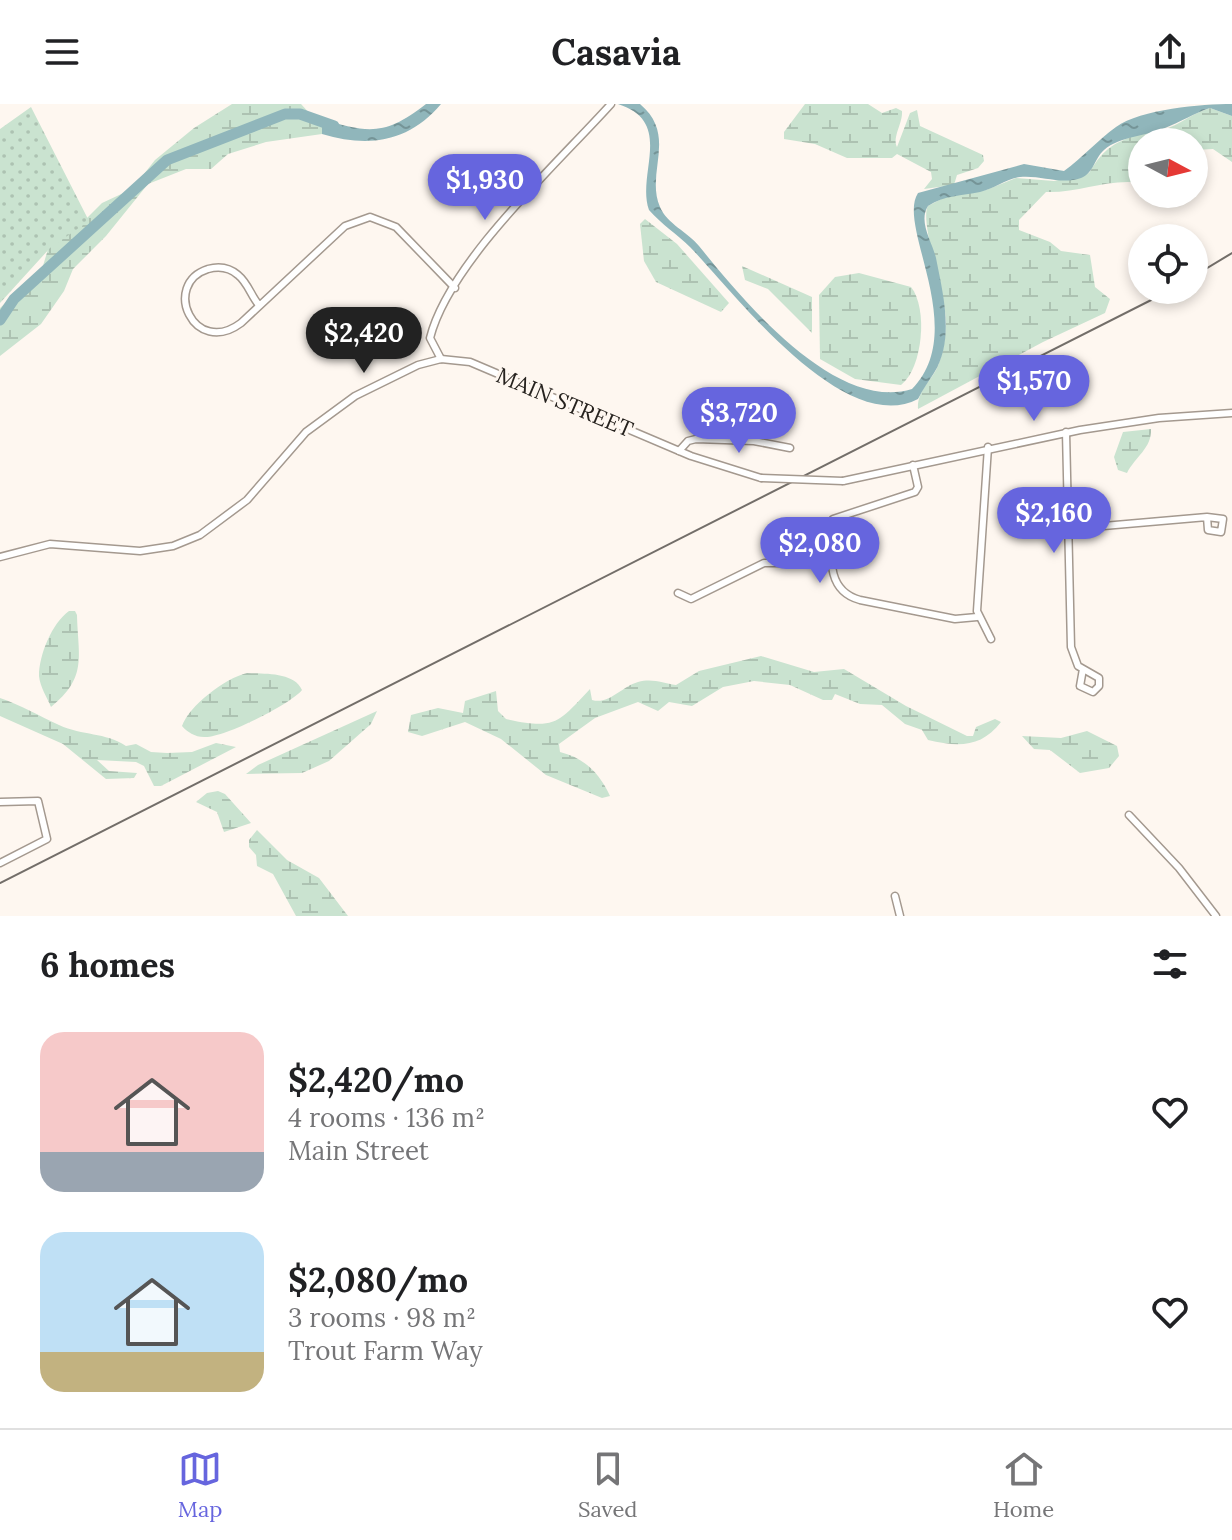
<!DOCTYPE html>
<meta charset="utf-8">
<style>
body{margin:0;font-family:Lora,serif;background:#f2f2f2;color:#202124;height:100vh;display:flex;flex-direction:column;font-size:30px;white-space:nowrap}
*{box-sizing:border-box;margin:0}
p{font-size:26px;color:#757577}
.icon{flex:none;width:44px;height:44px;fill:none;stroke:currentColor;stroke-width:2;stroke-linecap:round;stroke-linejoin:round}
.map{position:relative;height:812px;overflow:hidden}
.side{display:flex;flex-direction:column;background:#fff;flex:1}
.side>*{flex:none}
.needle{width:52px;rotate:97deg}
.fabs{position:absolute;left:1128px;top:24px;display:grid;gap:16px}
.fabs a{display:grid;place-items:center;width:80px;height:80px;border-radius:50%;background:#fff;box-shadow:0 4px 12px #0003;font-size:40px}
.price{position:absolute;translate:-50% -68px;padding:0 18px;border-radius:28px;background:#6665de;color:#fff;font-size:26px;line-height:52px;filter:drop-shadow(0 2px 4px #0008)}
.price::after{content:'';position:absolute;left:50%;top:48px;width:24px;height:18px;margin-left:-12px;background:inherit;clip-path:polygon(0 0,100% 0,50% 100%)}
.price.selected{background:#222;color:#fff}
ul{padding:0;list-style:none}
li{display:flex;align-items:center;gap:24px;height:200px;padding:0 40px}
li span{display:grid;place-items:center;flex:none;width:224px;height:160px;border-radius:24px;color:#555}
li>.icon{margin-inline-start:auto}
span .icon{width:96px;height:96px;fill:#fffc;stroke-width:1}
li b{font-size:34px}
h2{display:flex;justify-content:space-between;align-items:center;height:96px;padding:0 40px;font-size:34px}
header{display:flex;justify-content:space-between;align-items:center;height:104px;padding:0 40px;background:#fff;font-size:36px;font-weight:700}
.menu{display:flex;justify-content:space-around;align-items:center;height:112px;border-top:2px solid #e0e0e0;background:#fff;font-size:22px;color:#757577}
.menu a{display:grid;justify-items:center;gap:4px}
.menu .selected{color:#6665de}
.map>svg:first-child{display:block}
.wetland{fill:url(#wetland-marsh)}
.park{fill:url(#park-dots)}
.water{fill:url(#water-ripples)}
.lines{fill:none;stroke-linecap:round;stroke-linejoin:round}
.river{stroke:#90b6bb;stroke-width:11}
.street-casing{stroke:#a4998f;stroke-width:9}
.street{stroke:#fff;stroke-width:6}
.rail{stroke:#736e69;stroke-width:2}
.street-bridge-casing{stroke:#a4998f;stroke-width:9;stroke-linecap:butt}
.street-bridge{stroke:#fff;stroke-width:6}
.labels{text-anchor:middle;stroke-width:6;stroke-linejoin:round;paint-order:stroke}
.street-label{font-size:22px;fill:#26221e;stroke:#fef7f0}
</style>
<header><svg class="icon" aria-label="menu" viewBox="0 0 24 24"><path d="M4 6h16M4 12h16M4 18h16"/></svg>Casavia<svg class="icon" aria-label="share" viewBox="0 0 24 24"><path d="M12 15V3M7 8l5-5 5 5M5 13v7h14v-7"/></svg></header>
<div class="map">
<svg width="1232" height="812" viewBox="0 0 1232 812">
<defs>
<pattern id="wetland-marsh" width="20" height="14" patternUnits="userSpaceOnUse" patternTransform="scale(2)"><rect width="20" height="14" fill="#cae3d0"/><path d="M1 5h8M5 5V1M11 12h8M15 12V8" fill="none" stroke="#adc2b2"/></pattern>
<pattern id="park-dots" width="8" height="8" patternUnits="userSpaceOnUse" patternTransform="scale(2)"><rect width="8" height="8" fill="#cae3d0"/><path d="M2 2h.1M6 6h.1" fill="none" stroke="#adc2b2" stroke-width="1.8" stroke-linecap="round"/></pattern>
<pattern id="water-ripples" width="26" height="14" patternUnits="userSpaceOnUse" patternTransform="scale(2)"><rect width="26" height="14" fill="#90b6bb"/><path d="M2 4q2-2 4 0t4 0M15 11q2-2 4 0t4 0" fill="none" stroke="#759497"/></pattern>
</defs>
<rect width="100%" height="100%" fill="#fef7f0"/>
<g class="wetland">
<polygon points="232,0 301,0 312,12 322,15 322,30 266,38 228,50 211,65 186,65 148,80 106,132 73,165 64,187 41,220 0,252 0,204 42,165 49,142 79,122 102,99 132,85 155,56 194,24"/>
<path d="M805,0H868L882,9L896,4L902,7C903,19 892,33 897,43L910,9L917,6L920,22L983,51L984,57L978,64L957,71L954,81L924,85L932,75L931,68L897,50L892,54H847L815,40L784,35V28Z"/>
<path d="M1210,4L1232,12V58L1213,45L1194,46V38H1142V79C1108,74 1080,89 1046,88L1019,116V126L1050,138L1061,147L1090,151L1095,183L1110,195L1105,209L1043,238L918,305C917,288 929,279 936,266C943,252 946,232 946,217C946,192 919,117 928,102L945,93L986,86L1016,74L1054,77L1089,69C1106,41 1114,40 1143,28C1149,25 1156,28 1163,26C1179,21 1193,9 1210,4Z"/>
<polygon points="645,115 677,140 729,199 721,208 656,178 644,157 640,120"/>
<polygon points="742,162 812,193 812,229 768,185 745,176"/>
<path d="M859,169L911,183C928,204 923,264 901,281L855,275L820,255L819,191L835,173Z"/>
<path d="M1151,325C1152,344 1135,353 1127,369L1118,366L1114,353L1123,328Z"/>
<path d="M69,507H75L77,511C78,553 88,573 51,603C47,593 40,583 39,572C39,551 52,519 69,507Z"/>
<path d="M761,552L814,568L844,565L906,602L967,632H973L976,623L995,615L1001,618C981,644 958,643 928,636L922,626L905,620L882,601L860,600L835,590L832,596H823L790,581L754,577L723,583L692,602L669,598L658,607L638,598L595,614L559,640L560,648C585,654 600,670 610,692L602,694L546,671L501,635L465,618L422,632L408,628L411,611L438,604L463,609L465,597L496,587L498,607L506,615C556,626 558,619 590,585L592,596C609,601 621,583 638,578C652,574 663,579 676,581L699,567Z"/>
<path d="M247,569C265,570 294,568 302,586C291,600 222,635 204,633C195,633 187,628 182,622C189,602 225,574 247,569Z"/>
<path d="M0,594C21,601 39,612 59,621C83,632 105,628 126,642L136,640L151,648L167,649L192,648L216,639L236,643L161,682H154L144,662L136,658L97,656L109,667L137,669L134,674L106,675L63,640L0,612Z"/>
<polygon points="377,607 371,620 329,657 302,669 246,670 258,661"/>
<polygon points="1087,627 1117,642 1119,652 1109,664 1080,669 1050,646 1034,645 1022,632 1061,634"/>
<polygon points="218,687 225,690 251,719 224,728 217,708 196,698 207,689"/>
<polygon points="257,726 287,756 319,774 348,812 296,812 273,770 257,762 256,751 249,743 249,736"/>
</g>
<polygon class="park" points="31,3 89,117 50,144 0,199 0,25"/>
<g class="water">
<path d="M426,0H441C409,38 369,44 322,30V15C370,30 386,31 426,0Z"/>
<path d="M618,0H640C678,32 645,68 660,103C667,120 688,128 699,142C741,194 835,309 912,285C970,225 896,122 918,89L1024,60L1064,67C1082,54 1098,36 1116,23C1141,5 1202,0 1232,0V12L1210,4C1194,9 1181,18 1165,24C1148,32 1120,32 1104,46C1094,55 1094,69 1081,74C1061,81 1041,71 1020,73C1006,75 994,85 980,88C962,92 944,91 928,102C918,118 932,137 936,154C943,190 955,235 934,269C929,277 923,285 918,295C843,334 733,187 690,143C677,130 661,120 649,106C636,70 675,18 618,0Z"/>
</g>
<g class="lines">
<polyline class="river" points="0,216 14,195 167,56 285,10 300,10 334,22"/>
<g class="street-casing">
<g id="street">
<path d="M259,201C251,192 248,179 238,171C230,164 219,162 208,165C161,180 194,254 241,219L345,122L370,113L396,123L455,184"/>
<path d="M441,255L430,234C449,158 557,60 611,0"/>
<polyline points="1066,328 1071,543 1078,562 1099,574 1099,582 1093,588 1080,582 1083,565"/>
<polyline points="988,343 977,507 991,535"/>
<polyline points="679,347 688,337 696,335 754,337 790,344"/>
<path d="M913,361L918,383L915,388L833,415C832,447 823,486 860,496L955,515L977,513"/>
<polyline points="843,377 1080,326 1159,314 1232,309"/>
<polyline points="1069,425 1207,413 1208,426 1221,428 1223,415 1207,413"/>
<polyline points="0,453 50,440 140,447 173,442 200,431 247,396 306,328 355,292 418,261 441,255 470,258 691,352 761,374"/>
<polyline points="678,489 691,495 764,459 831,459"/>
<polyline points="0,698 38,697 47,735 0,759"/>
<polyline points="1129,711 1179,764 1216,812"/>
<polyline points="895,792 900,812"/>
</g>
</g>
<use href="#street" class="street"/>
<g class="rail">
<polyline points="1194,172 1232,149"/>
<polyline points="0,779 1171,186"/>
</g>
<g class="street-bridge-casing">
<polyline id="street-bridge" points="761,374 843,377"/>
</g>
<use href="#street-bridge" class="street-bridge"/>
</g>
<g class="labels">
<g class="street-label">
<text transform="translate(565 298) rotate(23)" y="8">MAIN STREET</text>
</g>
</g>
</svg>
<div class="fabs">
<a><svg class="needle" viewBox="-14 -14 28 28"><path d="M0-13l5 13h-10z" fill="#e53935"/><path d="M0 13l5-13h-10z" fill="#757577"/></svg></a>
<a><svg class="icon" aria-label="locate" viewBox="0 0 24 24"><circle cx="12" cy="12" r="6"/><path d="M12 2v4M12 18v4M2 12h4M18 12h4"/></svg></a>
</div>
<b class="price" style="left:485px;top:118px">$1,930</b>
<b class="price selected" style="left:364px;top:271px">$2,420</b>
<b class="price" style="left:1034px;top:319px">$1,570</b>
<b class="price" style="left:739px;top:351px">$3,720</b>
<b class="price" style="left:1054px;top:451px">$2,160</b>
<b class="price" style="left:820px;top:481px">$2,080</b>
</div>
<section class="side">
<h2>6 homes<svg class="icon" aria-label="filters" viewBox="0 0 24 24"><path d="M4 7h16M4 17h16"/><circle cx="9" cy="7" r="2"/><circle cx="15" cy="17" r="2"/></svg></h2>
<ul>
<li><span style="background:linear-gradient(#f6c9c9 75%,#9aa5b1 0)"><svg class="icon" aria-label="home" viewBox="0 0 24 24"><path d="M3 11l9-7 9 7M6 9v11h12V9"/></svg></span><div><b>$2,420/mo</b><p>4 rooms · 136 m²</p><p>Main Street</p></div><svg class="icon" aria-label="heart" viewBox="0 0 24 24"><path d="M12 20l-8-8c-3-5 5-10 8-4 3-6 11-1 8 4z"/></svg></li>
<li><span style="background:linear-gradient(#bfe0f5 75%,#c2b280 0)"><svg class="icon" aria-label="home" viewBox="0 0 24 24"><path d="M3 11l9-7 9 7M6 9v11h12V9"/></svg></span><div><b>$2,080/mo</b><p>3 rooms · 98 m²</p><p>Trout Farm Way</p></div><svg class="icon" aria-label="heart" viewBox="0 0 24 24"><path d="M12 20l-8-8c-3-5 5-10 8-4 3-6 11-1 8 4z"/></svg></li>
</ul>
</section>
<nav class="menu">
<a class="selected"><svg class="icon" aria-label="map" viewBox="0 0 24 24"><path d="M3 6l6-2 6 2 6-2v14l-6 2-6-2-6 2zM9 4v14M15 6v14"/></svg>Map</a>
<a><svg class="icon" aria-label="saved" viewBox="0 0 24 24"><path d="M7 4h10v16l-5-4-5 4z"/></svg>Saved</a>
<a><svg class="icon" aria-label="home" viewBox="0 0 24 24"><path d="M3 11l9-7 9 7M6 9v11h12V9"/></svg>Home</a>
</nav>
